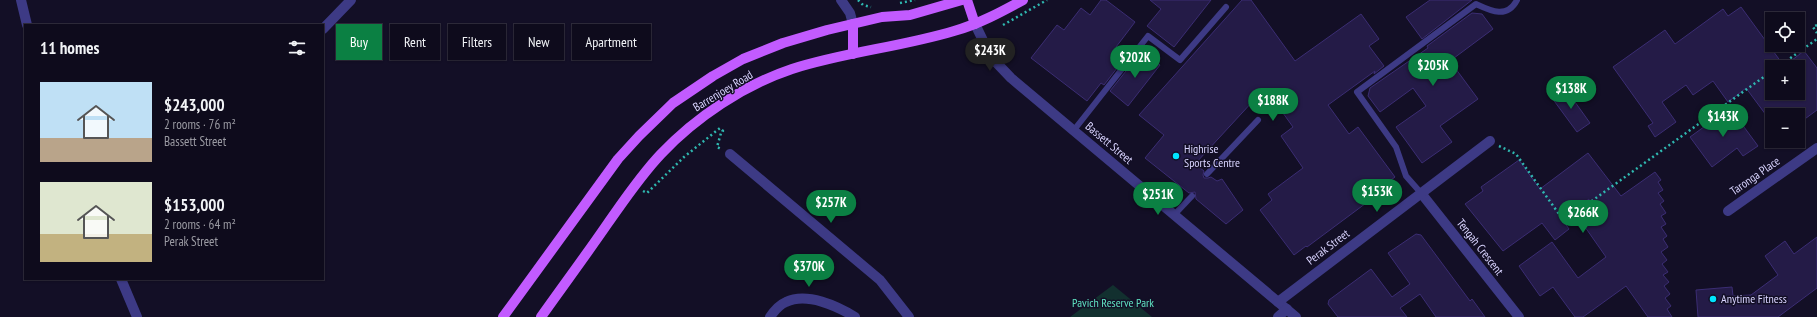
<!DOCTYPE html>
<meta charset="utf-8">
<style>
body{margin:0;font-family:"PT Sans Narrow",sans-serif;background:#171425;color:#f1f3f6;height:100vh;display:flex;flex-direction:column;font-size:15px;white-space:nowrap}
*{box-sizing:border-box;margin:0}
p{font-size:13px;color:#9b9ba3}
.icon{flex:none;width:22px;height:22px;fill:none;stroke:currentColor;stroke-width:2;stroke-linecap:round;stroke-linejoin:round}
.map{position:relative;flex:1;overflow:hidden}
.drawer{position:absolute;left:24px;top:24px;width:300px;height:256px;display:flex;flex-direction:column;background:#0e0b1c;border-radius:0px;box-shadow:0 1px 3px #0004,0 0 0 1px #2e2b3b}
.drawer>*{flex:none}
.guide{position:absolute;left:336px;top:24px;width:380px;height:36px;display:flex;gap:8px}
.tools{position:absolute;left:1765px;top:12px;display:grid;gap:8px}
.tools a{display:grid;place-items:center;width:40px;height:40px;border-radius:0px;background:#0e0b1c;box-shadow:0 1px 3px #0004,0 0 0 1px #2e2b3b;font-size:20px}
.price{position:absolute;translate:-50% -34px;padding:0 9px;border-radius:14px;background:#0b8043;color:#fff;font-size:13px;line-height:26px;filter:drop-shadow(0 1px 2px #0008)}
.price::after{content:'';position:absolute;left:50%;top:24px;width:12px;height:9px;margin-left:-6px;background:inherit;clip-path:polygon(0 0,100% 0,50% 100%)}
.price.current{background:#222;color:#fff}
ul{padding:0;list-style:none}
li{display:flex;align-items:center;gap:12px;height:100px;padding:0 16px}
li span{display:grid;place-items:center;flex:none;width:112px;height:80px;border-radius:0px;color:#555}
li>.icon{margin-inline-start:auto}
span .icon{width:48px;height:48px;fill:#fffc;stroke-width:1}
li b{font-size:17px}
h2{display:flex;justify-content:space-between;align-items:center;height:48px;padding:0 16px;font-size:17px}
.tag{padding:0 14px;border-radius:0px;background:#0e0b1c;box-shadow:0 1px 3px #0004,0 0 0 1px #2e2b3b;font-size:14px;line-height:36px}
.tag.current{background:#0b8043;color:#fff}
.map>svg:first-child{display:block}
.green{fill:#12302f}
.building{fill:#241b47;stroke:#3b2d73;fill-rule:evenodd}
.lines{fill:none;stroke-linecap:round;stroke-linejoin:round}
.path{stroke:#2fb8b0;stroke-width:2.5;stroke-dasharray:2 3;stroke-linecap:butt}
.service{stroke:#3d3a85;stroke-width:6}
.minor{stroke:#3d3a85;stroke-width:10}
.primary{stroke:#c25bff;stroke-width:10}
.poi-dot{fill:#00e5ff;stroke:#130f26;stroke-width:1.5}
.labels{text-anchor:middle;stroke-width:3;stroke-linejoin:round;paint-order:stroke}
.street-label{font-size:12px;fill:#d9d4ff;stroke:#130f26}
.poi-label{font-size:12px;fill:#d9d4ff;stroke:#130f26;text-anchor:start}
.park-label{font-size:12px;fill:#5fe0c0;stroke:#130f26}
</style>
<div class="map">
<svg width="1817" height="317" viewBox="0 0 1817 317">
<rect width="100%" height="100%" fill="#130f26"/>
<polygon class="green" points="1113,285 1152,317 1070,317"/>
<g class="building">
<polygon points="1101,0 1106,0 1135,22 1116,47 1127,55 1104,85 1101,83 1087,101 1031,58 1057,25 1064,30 1081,8 1090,15"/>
<polygon points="1150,0 1211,0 1174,47 1147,26 1161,9"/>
<polygon points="1242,0 1251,0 1295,61 1361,14 1379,39 1369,46 1384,66 1374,74 1375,71 1328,105 1349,134 1358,127 1395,177 1379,189 1381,192 1307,247 1306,246 1294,255 1260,210 1272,200 1268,194 1303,168 1281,136 1293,127 1265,88 1195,164 1204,171 1203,175 1204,178 1208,178 1211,177 1217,181 1222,179 1243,210 1226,224 1196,199 1195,192 1189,193 1145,158 1164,135 1139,115"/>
<polygon points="1430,0 1472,0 1422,39 1406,17"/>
<path d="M1741,7L1784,66L1804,51L1817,68V110L1798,124V115H1766L1746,88L1728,102L1713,81L1693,95L1686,85L1662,102L1676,122L1655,137L1648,126L1653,123L1613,67L1665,30L1675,44L1723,9L1728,16ZM1772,67H1798V93H1772Z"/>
<polygon points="1472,13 1482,14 1493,29 1450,61 1478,99 1440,126 1452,142 1422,163 1396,127 1426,106 1413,88 1380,112 1368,96 1370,88 1428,48 1427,46"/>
<polygon points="1145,53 1160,65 1128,106 1110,91 1134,61 1137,63"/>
<polygon points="1565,88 1590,123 1577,132 1552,98"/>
<polygon points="1730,108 1758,146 1743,156 1737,148 1712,167 1690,137"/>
<polygon points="1588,153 1621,196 1655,172 1661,180 1658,182 1663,190 1658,193 1664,201 1660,204 1666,213 1661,216 1666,224 1661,227 1667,236 1663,239 1668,247 1661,252 1667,260 1662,264 1668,272 1663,275 1669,282 1664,286 1670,294 1665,298 1671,306 1667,309 1672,317 1648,317 1626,286 1583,317 1575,317 1553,287 1540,296 1519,266 1552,242 1578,278 1606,257 1585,227 1589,199 1562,219 1569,229 1555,240 1542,223 1503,251 1465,204 1483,191 1481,187 1519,160 1540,189"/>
<polygon points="1416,234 1421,235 1470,301 1472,299 1485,317 1436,317 1420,294 1400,308 1407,317 1338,317 1328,304 1329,300 1371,269 1392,297 1410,284 1388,253"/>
<polygon points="1817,237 1817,288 1778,317 1698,317 1696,290 1732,287 1733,296 1751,295 1778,275 1765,256 1785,241 1794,254"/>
</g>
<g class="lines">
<g class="path">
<polyline points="858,0 863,5 871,7"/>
<polyline points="900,3 915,0"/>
<polyline points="1003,25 1047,0"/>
<polyline points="1817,25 1813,27 1817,33"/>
<polyline points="1778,67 1817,39"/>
<polyline points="1499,146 1516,154 1564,221 1772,71"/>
<polyline points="643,191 647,193 684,157 720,128 723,131 721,133 717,147 721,149"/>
</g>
<g class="service">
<polyline points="1074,130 1148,36 1180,60 1226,7"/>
<polyline points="1207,174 1258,120"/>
<path d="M1421,193L1406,176L1396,147L1357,92L1476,4C1491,11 1507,19 1517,0"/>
<polyline points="1174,215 1192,196"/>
</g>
<g class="minor">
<polyline points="21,0 27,25"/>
<polyline points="841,0 850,13 853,24"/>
<polyline points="975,24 991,57 1011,78 1296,317"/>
<polyline points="323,29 351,0"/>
<polyline points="730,154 880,280 909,317"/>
<polyline points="1421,193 1519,317"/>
<polyline points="1728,211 1817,148"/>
<polyline points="121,279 137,317"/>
<polyline points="1278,302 1490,141"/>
<path d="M770,317C774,311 779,305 786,302C807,292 837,306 855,317"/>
<polyline points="1278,317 1287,309"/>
</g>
<g class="primary">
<polyline points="967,0 975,24"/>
<polyline points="853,54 853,24"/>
<polyline points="503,317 618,159 639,136 673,103 713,76 743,59 783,43 827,30 882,17 910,15 962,0"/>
<path d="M541,317C563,286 586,255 608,223C625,199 641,175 661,154C696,117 744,85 792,69C845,52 901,47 954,31C979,24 1001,12 1023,0"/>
</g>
</g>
<g class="poi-dot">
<circle cx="1176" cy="156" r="4"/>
<circle cx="1713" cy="299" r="4"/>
</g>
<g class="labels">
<g class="street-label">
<text transform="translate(723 91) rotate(-31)" y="4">Barrenjoey Road</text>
<text transform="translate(1109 143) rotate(40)" y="4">Bassett Street</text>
<text transform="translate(1755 176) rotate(-35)" y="4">Taronga Place</text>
<text transform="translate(1328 247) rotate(-37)" y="4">Perak Street</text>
<text transform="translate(1480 247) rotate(52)" y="4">Tengah Crescent</text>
</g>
<g class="poi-label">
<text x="1184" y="153">Highrise<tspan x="1184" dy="14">Sports Centre</tspan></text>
<text x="1721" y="303">Anytime Fitness</text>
</g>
<g class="park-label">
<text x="1113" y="307">Pavich Reserve Park</text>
</g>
</g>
</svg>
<div class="tools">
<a><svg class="icon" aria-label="locate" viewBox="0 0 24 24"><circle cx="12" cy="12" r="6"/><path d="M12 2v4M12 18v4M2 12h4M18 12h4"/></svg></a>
<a>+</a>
<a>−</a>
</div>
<b class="price current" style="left:990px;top:72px">$243K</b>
<b class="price" style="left:1135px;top:79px">$202K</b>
<b class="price" style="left:1433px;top:87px">$205K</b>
<b class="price" style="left:1571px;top:110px">$138K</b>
<b class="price" style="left:1273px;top:122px">$188K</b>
<b class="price" style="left:1723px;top:138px">$143K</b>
<b class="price" style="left:1377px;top:213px">$153K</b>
<b class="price" style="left:1158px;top:216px">$251K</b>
<b class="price" style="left:831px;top:224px">$257K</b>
<b class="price" style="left:1583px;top:234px">$266K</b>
<b class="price" style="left:809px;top:288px">$370K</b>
<div class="guide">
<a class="tag current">Buy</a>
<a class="tag">Rent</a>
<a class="tag">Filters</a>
<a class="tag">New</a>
<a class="tag">Apartment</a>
</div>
<section class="drawer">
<h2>11 homes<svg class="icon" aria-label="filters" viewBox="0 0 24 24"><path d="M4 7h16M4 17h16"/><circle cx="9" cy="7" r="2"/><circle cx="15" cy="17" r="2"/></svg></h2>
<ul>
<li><span style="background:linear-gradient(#bfe0f5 70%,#b9a48a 0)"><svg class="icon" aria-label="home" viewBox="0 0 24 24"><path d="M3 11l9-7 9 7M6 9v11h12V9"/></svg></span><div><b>$243,000</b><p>2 rooms · 76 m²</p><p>Bassett Street</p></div></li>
<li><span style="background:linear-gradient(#dfe7d0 65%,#c2b280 0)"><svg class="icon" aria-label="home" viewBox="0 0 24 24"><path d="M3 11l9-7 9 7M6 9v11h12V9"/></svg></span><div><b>$153,000</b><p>2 rooms · 64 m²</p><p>Perak Street</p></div></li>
</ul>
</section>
</div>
